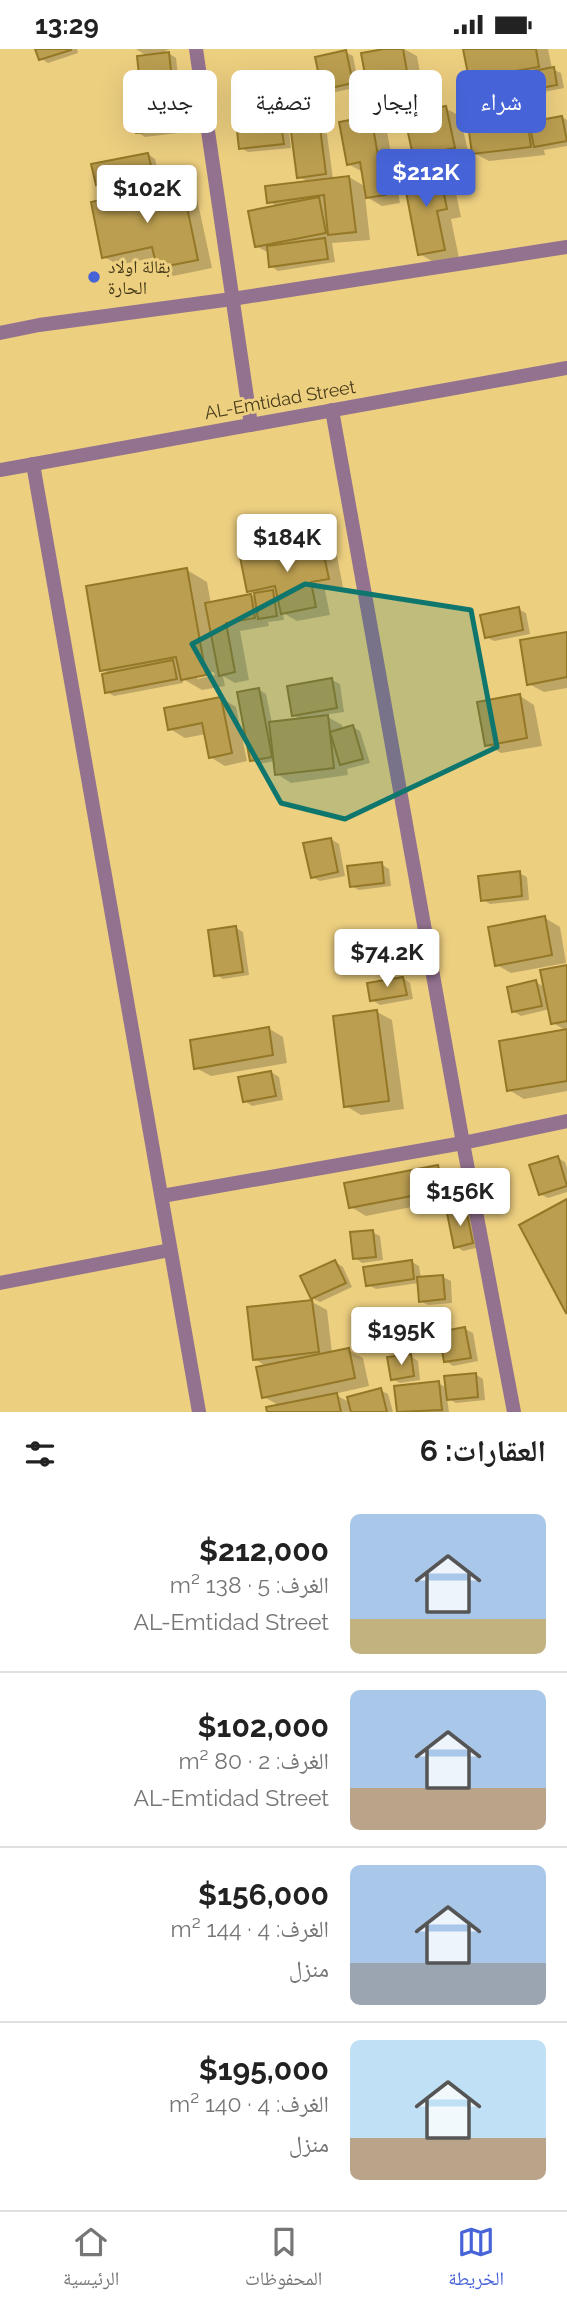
<!DOCTYPE html>
<html lang="ar">
<meta charset="utf-8">
<style>
body{margin:0;font-family:Raleway,"Noto Naskh Arabic",sans-serif;background:#f2f2f2;color:#222;direction:rtl;height:100vh;display:flex;flex-direction:column;font-size:26px;white-space:nowrap}
*{box-sizing:border-box;margin:0}
p{font-size:23px;color:#767676}
.icon{flex:none;width:38px;height:38px;fill:none;stroke:currentColor;stroke-width:2;stroke-linecap:round;stroke-linejoin:round}
.map{position:relative;height:1363px;overflow:hidden;direction:ltr}
.panel{display:flex;flex-direction:column;background:#fff;flex:1}
.panel>*{flex:none}
.guide{position:absolute;left:21px;top:21px;width:525px;height:63px;direction:rtl;display:flex;gap:14px}
.price{position:absolute;translate:-50% -60px;padding:0 16px;border-radius:7px;background:#fff;color:#222;font-size:23px;line-height:46px;filter:drop-shadow(0 2px 4px #0008)}
.price::after{content:'';position:absolute;left:50%;top:42px;width:21px;height:16px;margin-left:-10px;background:inherit;clip-path:polygon(0 0,100% 0,50% 100%)}
.price.active{background:#4663d7;color:#fff}
ul{padding:0;list-style:none}
li{display:flex;align-items:center;gap:21px;height:175px;padding:0 21px}
li+li{border-top:2px solid #e0e0e0}
li span{display:grid;place-items:center;flex:none;width:196px;height:140px;border-radius:10px;color:#555}
li>.icon{margin-inline-start:auto}
span .icon{width:84px;height:84px;fill:#fffc;stroke-width:1}
li b{font-size:30px}
h2{display:flex;justify-content:space-between;align-items:center;height:84px;padding:0 21px;font-size:30px}
.chip{padding:0 24px;border-radius:10px;background:#fff;box-shadow:0 7px 28px #0002;font-size:24px;line-height:63px}
.chip.active{background:#4663d7;color:#fff}
.status{display:flex;justify-content:space-between;align-items:center;height:49px;padding:0 35px;background:#fff;direction:ltr}
.status svg{height:19px;fill:currentColor}
.dock{display:flex;justify-content:space-around;align-items:center;height:98px;border-top:2px solid #e0e0e0;background:#fff;font-size:19px;color:#767676}
.dock a{display:grid;justify-items:center;gap:4px}
.dock .active{color:#4663d7}
.map>svg:first-child{display:block}
.shadow{fill:#0003;fill-rule:evenodd}
.building{fill:#bb9e50;stroke:#947826;stroke-width:2}
.lines{fill:none;stroke-linecap:round;stroke-linejoin:round}
.minor{stroke:#937290;stroke-width:14}
.tertiary{stroke:#937290;stroke-width:14}
.marked{fill:#0f766e;fill-opacity:0.2;stroke:#0f766e;stroke-width:5;stroke-linejoin:round}
.poi-dot{fill:#4663d7;stroke:#edcf80;stroke-width:2.5}
.labels{text-anchor:middle;stroke-width:6;stroke-linejoin:round;paint-order:stroke}
.poi-label{font-size:18px;fill:#473b1a;stroke:#edcf80;text-anchor:start}
.street-label{font-size:18px;fill:#473b1a;stroke:#edcf80}
</style>
<div class="status"><b>13:29</b><svg viewBox="0 0 49 12"><path d="M0 12V9h3v3zM5 12V6h3v6zM10 12V3h3v9zM15 12V0h3v12zM26 1h20v11H26zM47 4h2v5h-2z"/></svg></div>
<div class="map">
<svg width="567" height="1363" viewBox="0 0 567 1363">
<rect width="100%" height="100%" fill="#edcf80"/>
<g class="shadow">
<polygon points="37,0 77,0 78,4 48,14 40,9"/>
<polygon points="136,0 170,0 165,2 176,9 180,45 150,48 143,44 147,7"/>
<polygon points="395,0 404,0 417,7 427,63 445,59 460,67 469,107 429,115 414,106 406,67 388,71 373,62"/>
<polygon points="465,0 548,0 552,20 561,24 564,39 513,49 506,45 504,34 485,37 471,28"/>
<polygon points="345,3 353,7 359,38 331,44 323,40"/>
<polygon points="176,51 184,55 186,83 145,88 137,83"/>
<polygon points="525,55 540,63 541,72 562,68 567,71 567,97 544,101 545,106 489,112 474,104"/>
<polygon points="371,69 386,77 400,154 382,157 365,147 370,191 332,194 335,213 278,222 271,217 269,204 256,197 278,158 269,152 309,133 299,128 320,81 327,85 333,130 349,128 366,138 363,123 348,115"/>
<polygon points="281,78 289,83 291,99 248,103 241,99"/>
<polygon points="148,105 155,110 159,128 105,139 97,135"/>
<polygon points="438,122 453,130 461,168 451,170 459,209 435,214 420,205"/>
<polygon points="181,136 196,145 212,219 173,227 158,218 156,208 119,216 104,208"/>
<path d="M321,493L336,502L343,538L325,541L330,566L297,572L283,564L284,571L268,573L269,577L240,582L249,631L235,634L223,627L225,637L202,641L183,630V634L114,647L107,643L110,625L102,620L187,521L207,533L211,555L256,546L248,542ZM214,623L215,626L197,630V626Z"/>
<polygon points="518,560 526,564 530,585 494,592 486,588"/>
<polygon points="567,584 567,639 544,643 529,635"/>
<polygon points="332,631 340,635 344,663 324,666 342,676 343,681 353,678 360,682 370,714 347,720 348,726 291,734 277,725 275,712 259,715 252,711 258,640 266,645 272,674 302,671 293,666"/>
<polygon points="520,647 534,656 542,697 501,704 486,695"/>
<polygon points="221,649 236,658 247,712 225,717 210,708 206,685 185,689 170,680"/>
<polygon points="331,790 339,795 345,827 320,832 312,828"/>
<polygon points="381,815 389,820 391,837 359,841 351,837"/>
<polygon points="519,824 527,828 529,851 490,855 483,851"/>
<polygon points="545,869 560,878 566,914 511,924 497,916"/>
<polygon points="236,879 243,883 249,926 223,930 215,925"/>
<polygon points="567,918 567,982 553,974 550,960 521,967 513,962 536,933 546,939"/>
<polygon points="403,929 410,934 413,950 380,956 372,951"/>
<polygon points="377,963 392,971 404,1060 361,1066 346,1057"/>
<polygon points="268,979 283,988 287,1014 211,1027 196,1019"/>
<polygon points="567,982 567,1042 524,1050 509,1041"/>
<polygon points="271,1023 279,1028 283,1051 252,1057 245,1052"/>
<polygon points="558,1109 565,1113 567,1119 567,1143 548,1149 540,1145"/>
<polygon points="438,1118 453,1126 457,1149 366,1167 351,1158"/>
<polygon points="465,1162 473,1166 480,1198 463,1202 456,1197"/>
<polygon points="372,1183 380,1187 383,1211 362,1214 355,1209"/>
<polygon points="335,1213 343,1218 352,1238 320,1253 312,1249"/>
<polygon points="412,1213 419,1217 421,1230 443,1228 451,1232 452,1254 428,1256 420,1252 419,1234 376,1240 368,1236"/>
<polygon points="312,1253 327,1261 332,1304 348,1301 363,1309 369,1337 334,1345 351,1354 380,1341 388,1345 393,1363 269,1363 280,1357 264,1348 267,1318 255,1310"/>
<polygon points="465,1280 473,1284 478,1312 453,1317 446,1312"/>
<polygon points="410,1307 418,1312 420,1331 400,1334 392,1330"/>
<polygon points="475,1325 483,1330 485,1351 456,1354 447,1349 449,1363 399,1363 396,1339 438,1334 447,1339"/>
</g>
<g class="building">
<polygon points="35,0 71,0 71,1 39,11"/>
<polygon points="384,0 403,0 413,56 372,63 361,4"/>
<polygon points="463,0 536,0 539,18 469,30"/>
<polygon points="346,1 353,34 322,41 315,8"/>
<polygon points="169,3 173,41 141,45 137,7"/>
<polygon points="554,18 557,36 504,46 501,28"/>
<polygon points="176,49 179,80 136,84 132,54"/>
<polygon points="525,53 531,98 472,105 466,60"/>
<polygon points="446,57 455,99 413,107 404,65"/>
<polygon points="371,67 385,146 366,149 360,113 347,116 339,73"/>
<polygon points="562,67 567,92 534,98 529,73"/>
<polygon points="281,76 284,95 239,100 237,81"/>
<polygon points="320,79 326,125 297,129 291,83"/>
<polygon points="148,104 153,125 96,136 91,115"/>
<polygon points="439,120 447,160 437,162 445,201 418,206 403,127"/>
<polygon points="349,127 356,183 328,186 324,146 267,154 265,137"/>
<polygon points="182,134 198,211 157,219 152,198 102,209 91,153"/>
<polygon points="319,148 326,184 255,198 248,162"/>
<polygon points="325,189 328,210 269,218 267,197"/>
<polygon points="321,492 329,530 311,533 316,558 281,565 275,537 247,543 240,508"/>
<polygon points="187,519 206,626 181,631 176,608 100,622 86,537"/>
<polygon points="273,541 277,567 258,570 254,544"/>
<polygon points="251,545 255,569 226,574 235,623 219,627 205,554"/>
<polygon points="519,558 523,581 485,589 480,566"/>
<polygon points="567,583 567,628 527,636 520,591"/>
<polygon points="173,611 177,630 105,644 102,625"/>
<polygon points="332,629 337,659 292,667 287,637"/>
<polygon points="259,639 272,708 250,712 237,643"/>
<polygon points="520,645 527,689 485,697 477,653"/>
<polygon points="221,648 232,704 209,709 202,674 168,681 164,659"/>
<polygon points="328,666 334,719 275,726 269,673"/>
<polygon points="353,676 363,710 340,716 330,683"/>
<polygon points="331,789 338,823 311,829 303,794"/>
<polygon points="382,813 384,834 350,838 347,817"/>
<polygon points="520,822 522,847 481,852 478,827"/>
<polygon points="545,867 552,906 495,917 488,878"/>
<polygon points="236,877 243,923 214,927 208,881"/>
<polygon points="567,916 567,972 551,975 540,921"/>
<polygon points="403,928 407,946 370,952 367,934"/>
<polygon points="536,931 542,957 512,963 507,938"/>
<polygon points="377,961 389,1052 344,1058 333,967"/>
<polygon points="269,978 273,1006 194,1020 190,991"/>
<polygon points="567,980 567,1032 507,1042 499,992"/>
<polygon points="271,1022 276,1047 243,1053 238,1028"/>
<polygon points="558,1107 567,1137 539,1146 529,1116"/>
<polygon points="438,1116 443,1141 349,1159 344,1134"/>
<polygon points="567,1150 567,1263 566,1264 519,1176"/>
<polygon points="466,1160 473,1194 454,1199 447,1164"/>
<polygon points="373,1181 376,1208 353,1210 350,1183"/>
<polygon points="335,1211 346,1234 311,1250 300,1227"/>
<polygon points="412,1211 414,1230 366,1237 363,1218"/>
<polygon points="443,1226 445,1250 419,1253 417,1228"/>
<polygon points="312,1251 319,1303 253,1311 247,1258"/>
<polygon points="465,1278 471,1309 444,1313 439,1283"/>
<polygon points="349,1299 355,1329 262,1349 256,1318"/>
<polygon points="411,1305 414,1327 391,1331 387,1308"/>
<polygon points="476,1324 478,1348 447,1351 444,1327"/>
<polygon points="439,1332 442,1361 397,1363 394,1337"/>
<polygon points="381,1339 387,1363 351,1363 347,1348"/>
<polygon points="337,1344 341,1363 267,1363 266,1358"/>
</g>
<g class="lines">
<g class="minor">
<polyline points="196,0 251,376"/>
<polyline points="0,284 39,276 232,250 567,198"/>
<polyline points="332,361 463,1094 514,1363"/>
<polyline points="33,415 199,1363"/>
<polyline points="162,1147 463,1094 567,1072"/>
<polyline points="0,1234 170,1201"/>
</g>
<polyline class="tertiary" points="0,421 567,319"/>
</g>
<path class="marked" d="M305,535L471,561L497,698L345,770L281,754L192,595Z"/>
<circle class="poi-dot" cx="94" cy="228" r="7"/>
<g class="labels">
<g class="poi-label">
<text x="108" y="224">بقالة اولاد<tspan x="108" dy="21">الحارة</tspan></text>
</g>
<g class="street-label">
<text transform="translate(280 351) rotate(-10)" y="6">AL-Emtidad Street</text>
</g>
</g>
</svg>
<b class="price active" style="left:426px;top:160px">$212K</b>
<b class="price" style="left:147px;top:176px">$102K</b>
<b class="price" style="left:287px;top:525px">$184K</b>
<b class="price" style="left:387px;top:940px">$74.2K</b>
<b class="price" style="left:460px;top:1179px">$156K</b>
<b class="price" style="left:401px;top:1318px">$195K</b>
<div class="guide">
<a class="chip active">شراء</a>
<a class="chip">إيجار</a>
<a class="chip">تصفية</a>
<a class="chip">جديد</a>
</div>
</div>
<section class="panel">
<h2>العقارات: 6<svg class="icon" aria-label="filters" viewBox="0 0 24 24"><path d="M4 7h16M4 17h16"/><circle cx="9" cy="7" r="2"/><circle cx="15" cy="17" r="2"/></svg></h2>
<ul>
<li><span style="background:linear-gradient(#a9c7e8 75%,#c2b280 0)"><svg class="icon" aria-label="home" viewBox="0 0 24 24"><path d="M3 11l9-7 9 7M6 9v11h12V9"/></svg></span><div><b>$212,000</b><p>الغرف: 5 · 138 m²</p><p>AL-Emtidad Street</p></div></li>
<li><span style="background:linear-gradient(#a9c7e8 70%,#b9a48a 0)"><svg class="icon" aria-label="home" viewBox="0 0 24 24"><path d="M3 11l9-7 9 7M6 9v11h12V9"/></svg></span><div><b>$102,000</b><p>الغرف: 2 · 80 m²</p><p>AL-Emtidad Street</p></div></li>
<li><span style="background:linear-gradient(#a9c7e8 70%,#9aa5b1 0)"><svg class="icon" aria-label="home" viewBox="0 0 24 24"><path d="M3 11l9-7 9 7M6 9v11h12V9"/></svg></span><div><b>$156,000</b><p>الغرف: 4 · 144 m²</p><p>منزل</p></div></li>
<li><span style="background:linear-gradient(#bfe0f5 70%,#b9a48a 0)"><svg class="icon" aria-label="home" viewBox="0 0 24 24"><path d="M3 11l9-7 9 7M6 9v11h12V9"/></svg></span><div><b>$195,000</b><p>الغرف: 4 · 140 m²</p><p>منزل</p></div></li>
</ul>
</section>
<nav class="dock">
<a class="active"><svg class="icon" aria-label="map" viewBox="0 0 24 24"><path d="M3 6l6-2 6 2 6-2v14l-6 2-6-2-6 2zM9 4v14M15 6v14"/></svg>الخريطة</a>
<a><svg class="icon" aria-label="saved" viewBox="0 0 24 24"><path d="M7 4h10v16l-5-4-5 4z"/></svg>المحفوظات</a>
<a><svg class="icon" aria-label="home" viewBox="0 0 24 24"><path d="M3 11l9-7 9 7M6 9v11h12V9"/></svg>الرئيسية</a>
</nav>
